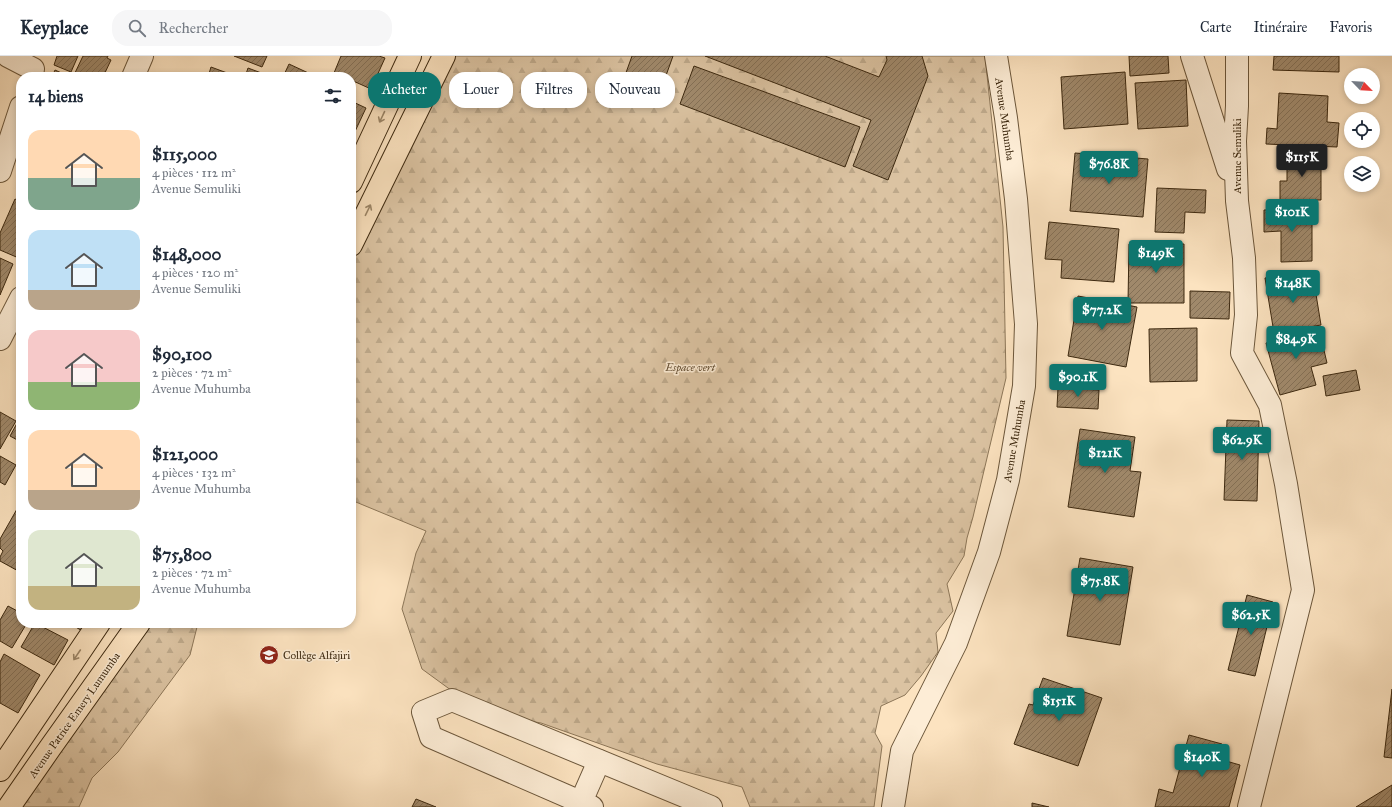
<!DOCTYPE html>
<html lang="fr">
<meta charset="utf-8">
<style>
body{margin:0;font-family:"IM FELL Great Primer",serif;background:#f6f6f7;color:#1f2937;height:100vh;display:flex;flex-direction:column;font-size:15px;white-space:nowrap}
*{box-sizing:border-box;margin:0}
p{font-size:13px;color:#747a83}
.icon{flex:none;width:22px;height:22px;fill:none;stroke:currentColor;stroke-width:2;stroke-linecap:round;stroke-linejoin:round}
.map{position:relative;flex:1;overflow:hidden}
.sheet{position:absolute;left:16px;top:16px;width:340px;height:556px;display:flex;flex-direction:column;background:#fff;border-radius:16px;box-shadow:0 2px 6px #0003}
.sheet>*{flex:none}
.banner{position:absolute;left:368px;top:16px;width:380px;height:36px;display:flex;gap:8px}
.needle{width:26px;rotate:115deg}
.buttons{position:absolute;left:1344px;top:12px;display:grid;gap:8px}
.buttons a{display:grid;place-items:center;width:36px;height:36px;border-radius:50%;background:#fff;box-shadow:0 2px 6px #0003;font-size:20px}
.price{position:absolute;translate:-50% -34px;padding:0 9px;border-radius:4px;background:#0f766e;color:#fff;font-size:13px;line-height:26px;filter:drop-shadow(0 1px 2px #0008)}
.price::after{content:'';position:absolute;left:50%;top:24px;width:12px;height:9px;margin-left:-6px;background:inherit;clip-path:polygon(0 0,100% 0,50% 100%)}
.price.active{background:#222;color:#fff}
ul{padding:0;list-style:none}
li{display:flex;align-items:center;gap:12px;height:100px;padding:0 12px}
li span{display:grid;place-items:center;flex:none;width:112px;height:80px;border-radius:12px;color:#555}
li>.icon{margin-inline-start:auto}
span .icon{width:48px;height:48px;fill:#fffc;stroke-width:1}
li b{font-size:17px}
h2{display:flex;justify-content:space-between;align-items:center;height:48px;padding:0 12px;font-size:17px}
.pill{padding:0 14px;border-radius:16px;background:#fff;box-shadow:0 2px 6px #0003;font-size:14px;line-height:36px}
.pill.active{background:#0f766e;color:#fff}
header{display:flex;align-items:center;gap:24px;box-sizing:border-box;height:56px;padding:0 20px;background:#fff;border-bottom:1px solid #e0e1e3}
header strong{font-size:19px}
nav{display:flex;gap:22px;margin-inline-start:auto;font-size:14px}
.search{width:280px;height:36px;background:#f6f6f7;display:flex;align-items:center;gap:10px;box-sizing:border-box;padding:0 14px;border-radius:16px;color:#747a83;font-size:15px}
.map>svg:first-child{display:block}
.forest{fill:url(#forest-firs);stroke:#8c7658}
.building{fill:url(#building-hatch);stroke:#3c280f}
.lines{fill:none;stroke-linecap:round;stroke-linejoin:round}
.minor-casing{stroke:#6c573b;stroke-width:24}
.major-casing{stroke:#3c280f;stroke-width:24}
.minor{stroke:#fdedd6;stroke-width:22}
.major{stroke:#fce3c0;stroke-width:22}
.oneway{stroke:#9c8668}
.labels{text-anchor:middle;stroke-width:3;stroke-linejoin:round;paint-order:stroke}
.street-label{font-size:11px;fill:#3c280f;stroke:#fdedd6}
.park-label{font-size:11px;font-style:italic;fill:#644f34;stroke:#fdedd6}
.poi-label{font-size:11px;fill:#3c280f;stroke:#fdedd6;text-anchor:start}
</style>
<header>
<strong>Keyplace</strong>
<div class="search"><svg class="icon" aria-label="search" viewBox="0 0 24 24"><circle cx="10" cy="10" r="6"/><path d="M15 15l6 6"/></svg>Rechercher</div>
<nav><a>Carte</a><a>Itinéraire</a><a>Favoris</a></nav>
</header>
<div class="map">
<svg width="1392" height="751" viewBox="0 0 1392 751">
<defs>
<pattern id="forest-firs" width="22" height="20" patternUnits="userSpaceOnUse"><rect width="22" height="20" fill="#dbc3a2"/><path d="M5 1l3.5 6h-7zM16 11l3.5 6h-7z" fill="#bda88a"/></pattern>
<pattern id="building-hatch" width="6" height="6" patternUnits="userSpaceOnUse"><rect width="6" height="6" fill="#a0896b"/><path d="M-1 1l2-2M0 6l6-6M5 7l2-2" fill="none" stroke="#847056"/></pattern>
</defs>
<rect width="100%" height="100%" fill="#fce3c0"/>
<filter id="stains"><feTurbulence type="fractalNoise" baseFrequency=".005" numOctaves="4"/><feColorMatrix values="0 0 0 0 .2 0 0 0 0 .09 0 0 0 0 .02 0 0 0 .5 -.17"/></filter>
<radialGradient id="worn" r=".72"><stop offset=".6" stop-color="#630" stop-opacity="0"/><stop offset="1" stop-color="#630" stop-opacity=".3"/></radialGradient>
<g class="forest">
<polygon points="442,0 985,0 1003,171 1006,322 973,461 967,482 964,500 947,528 953,555 936,577 938,596 921,620 905,639 881,650 875,677 882,690 874,751 750,751 742,731 657,708 541,667 481,656 422,613 402,553 416,497 426,475 351,444 351,188"/>
<polygon points="133,567 198,567 190,599 118,696 92,722 79,751 14,751"/>
</g>
<g class="building">
<polygon points="57,0 78,0 71,16 54,9"/>
<polygon points="83,0 108,0 107,2 111,4 103,21 79,21 74,19"/>
<polygon points="234,0 267,0 262,11"/>
<polygon points="341,0 379,0 385,2 371,33 351,24 351,21 344,21 334,17"/>
<polygon points="632,0 673,0 659,39 623,25"/>
<polygon points="705,0 825,0 879,21 887,4 886,0 922,0 928,20 888,124 853,110 871,64"/>
<polygon points="1129,0 1168,0 1169,17 1130,20"/>
<polygon points="1274,0 1339,0 1339,16 1273,14"/>
<polygon points="289,8 317,21 283,21"/>
<polygon points="694,10 860,71 845,111 680,48"/>
<polygon points="211,11 238,21 208,21"/>
<polygon points="248,12 264,18 263,21 245,21"/>
<polygon points="55,14 70,21 52,21"/>
<polygon points="1125,16 1128,68 1064,73 1061,21"/>
<polygon points="1186,24 1188,70 1138,73 1135,27"/>
<polygon points="1279,37 1328,40 1327,66 1339,67 1337,91 1266,88 1267,72 1277,73"/>
<polygon points="351,45 366,52 351,84"/>
<polygon points="1075,97 1148,103 1143,161 1070,155"/>
<polygon points="1287,97 1321,97 1321,144 1280,144 1280,125 1287,125"/>
<polygon points="1157,132 1206,134 1205,157 1185,156 1184,177 1155,176"/>
<polygon points="15,143 21,146 21,203 0,194 0,177"/>
<polygon points="1312,153 1312,205 1281,206 1281,175 1264,176 1264,154"/>
<polygon points="1049,166 1119,173 1114,226 1061,222 1062,204 1045,203"/>
<polygon points="1129,188 1184,188 1184,247 1128,247"/>
<polygon points="0,202 13,208 0,239"/>
<polygon points="1282,219 1284,226 1313,220 1321,269 1274,277 1265,222"/>
<polygon points="1190,235 1230,236 1229,263 1190,262"/>
<polygon points="1078,240 1137,251 1126,311 1068,300"/>
<polygon points="1197,272 1197,325 1150,326 1149,273"/>
<polygon points="1319,273 1327,307 1311,311 1316,329 1280,339 1266,287"/>
<polygon points="21,288 21,299 17,297"/>
<polygon points="1356,314 1360,334 1326,340 1323,320"/>
<polygon points="1058,332 1099,334 1098,353 1057,351"/>
<polygon points="0,356 16,365 0,393"/>
<polygon points="21,360 21,386 10,380"/>
<polygon points="1227,364 1259,365 1257,445 1224,444"/>
<polygon points="1080,373 1135,381 1130,415 1141,416 1134,461 1068,451"/>
<polygon points="0,400 16,409 5,429 0,426"/>
<polygon points="21,446 21,515 20,516 0,505 0,501 3,495 0,492 0,483"/>
<polygon points="1080,502 1133,511 1120,589 1067,580"/>
<polygon points="1247,539 1273,546 1255,620 1228,614"/>
<polygon points="8,550 21,557 21,567 27,567 12,592 0,585 0,564"/>
<polygon points="35,567 68,584 54,609 21,591"/>
<polygon points="69,567 89,567 84,576"/>
<polygon points="4,598 40,619 18,657 0,647 0,606"/>
<polygon points="1043,622 1102,642 1078,710 1014,688 1029,648 1033,649"/>
<polygon points="1392,633 1392,702 1384,701"/>
<polygon points="1189,679 1222,688 1219,703 1240,709 1229,751 1155,751 1159,733 1173,737"/>
<polygon points="1392,729 1392,751 1356,751"/>
<polygon points="416,743 436,751 412,751"/>
<polygon points="1032,747 1049,751 1032,751"/>
</g>
<g class="lines">
<g class="minor-casing">
<g id="minor">
<polyline points="8,0 33,13"/>
<polyline points="1192,0 1228,113"/>
<polyline points="1237,0 1237,50 1235,85 1237,145 1244,202 1246,259 1242,297 1270,349 1286,428 1303,534 1249,751"/>
<polyline points="133,21 142,0"/>
<polyline points="0,115 21,51"/>
<polyline points="0,283 21,242"/>
<polyline points="581,746 599,705"/>
<polyline points="592,751 431,681 423,656 452,644 711,751"/>
<polyline points="893,751 902,695 956,587 989,496 1008,424 1024,330 1026,268 1016,143 1006,62 996,0"/>
</g>
</g>
<g class="major-casing">
<g id="major">
<polyline points="351,126 410,0"/>
<polyline points="351,189 444,0"/>
<polyline points="0,714 99,567"/>
<polyline points="9,751 50,692 139,567"/>
</g>
</g>
<use href="#minor" class="minor"/>
<use href="#major" class="major"/>
</g>
<defs><path id="oneway-shaft" d="M-6 0H5M1.5-3L5.5 0L1.5 3" fill="none" stroke-width="1.6" stroke-linecap="round" stroke-linejoin="round"/></defs>
<g class="oneway">
<use href="#oneway-shaft" transform="translate(382 61) rotate(115)"/>
<use href="#oneway-shaft" transform="translate(368 154) rotate(-64)"/>
<use href="#oneway-shaft" transform="translate(77 599) rotate(124)"/>
</g>
<defs>
<g id="school-disc" transform="scale(1)"><circle r="9.5" fill="#8f2418" stroke="#fdedd6"/><path d="M0-5L7-2L0 1L-7-2ZM-4 1L0 2.5L4 1V4Q0 6-4 4Z" fill="#fff"/></g>
</defs>
<g fill-rule="evenodd">
<use href="#school-disc" x="269" y="599"/>
</g>
<g class="labels">
<g class="street-label">
<text transform="translate(1005 63) rotate(82)" y="4">Avenue Muhumba</text>
<text transform="translate(1237 100) rotate(-90)" y="4">Avenue Semuliki</text>
<text transform="translate(1014 385) rotate(-80)" y="4">Avenue Muhumba</text>
<text transform="translate(74 659) rotate(-55)" y="4">Avenue Patrice Emery Lumumba</text>
</g>
<g class="park-label">
<text x="690" y="315">Espace vert</text>
</g>
<g class="poi-label">
<text x="283" y="603">Collège Alfajiri</text>
</g>
</g>
<rect width="100%" height="100%" filter="url(#stains)"/>
<rect width="100%" height="100%" fill="url(#worn)"/>
</svg>
<div class="buttons">
<a><svg class="needle" viewBox="-14 -14 28 28"><path d="M0-13l5 13h-10z" fill="#e53935"/><path d="M0 13l5-13h-10z" fill="#747a83"/></svg></a>
<a><svg class="icon" aria-label="locate" viewBox="0 0 24 24"><circle cx="12" cy="12" r="6"/><path d="M12 2v4M12 18v4M2 12h4M18 12h4"/></svg></a>
<a><svg class="icon" aria-label="layers" viewBox="0 0 24 24"><path d="M12 4l9 5-9 5-9-5zM3 14l9 5 9-5"/></svg></a>
</div>
<b class="price active" style="left:1302px;top:122px">$115K</b>
<b class="price" style="left:1109px;top:129px">$76.8K</b>
<b class="price" style="left:1292px;top:177px">$101K</b>
<b class="price" style="left:1156px;top:218px">$149K</b>
<b class="price" style="left:1293px;top:248px">$148K</b>
<b class="price" style="left:1102px;top:275px">$77.2K</b>
<b class="price" style="left:1296px;top:304px">$84.9K</b>
<b class="price" style="left:1078px;top:342px">$90.1K</b>
<b class="price" style="left:1242px;top:405px">$62.9K</b>
<b class="price" style="left:1105px;top:418px">$121K</b>
<b class="price" style="left:1100px;top:546px">$75.8K</b>
<b class="price" style="left:1251px;top:580px">$62.5K</b>
<b class="price" style="left:1059px;top:666px">$151K</b>
<b class="price" style="left:1202px;top:722px">$140K</b>
<div class="banner">
<a class="pill active">Acheter</a>
<a class="pill">Louer</a>
<a class="pill">Filtres</a>
<a class="pill">Nouveau</a>
</div>
<section class="sheet">
<h2>14 biens<svg class="icon" aria-label="filters" viewBox="0 0 24 24"><path d="M4 7h16M4 17h16"/><circle cx="9" cy="7" r="2"/><circle cx="15" cy="17" r="2"/></svg></h2>
<ul>
<li><span style="background:linear-gradient(#ffd9b3 60%,#7fa58c 0)"><svg class="icon" aria-label="home" viewBox="0 0 24 24"><path d="M3 11l9-7 9 7M6 9v11h12V9"/></svg></span><div><b>$115,000</b><p>4 pièces · 112 m²</p><p>Avenue Semuliki</p></div></li>
<li><span style="background:linear-gradient(#bfe0f5 75%,#b9a48a 0)"><svg class="icon" aria-label="home" viewBox="0 0 24 24"><path d="M3 11l9-7 9 7M6 9v11h12V9"/></svg></span><div><b>$148,000</b><p>4 pièces · 120 m²</p><p>Avenue Semuliki</p></div></li>
<li><span style="background:linear-gradient(#f6c9c9 65%,#8fb573 0)"><svg class="icon" aria-label="home" viewBox="0 0 24 24"><path d="M3 11l9-7 9 7M6 9v11h12V9"/></svg></span><div><b>$90,100</b><p>2 pièces · 72 m²</p><p>Avenue Muhumba</p></div></li>
<li><span style="background:linear-gradient(#ffd9b3 75%,#b9a48a 0)"><svg class="icon" aria-label="home" viewBox="0 0 24 24"><path d="M3 11l9-7 9 7M6 9v11h12V9"/></svg></span><div><b>$121,000</b><p>4 pièces · 132 m²</p><p>Avenue Muhumba</p></div></li>
<li><span style="background:linear-gradient(#dfe7d0 70%,#c2b280 0)"><svg class="icon" aria-label="home" viewBox="0 0 24 24"><path d="M3 11l9-7 9 7M6 9v11h12V9"/></svg></span><div><b>$75,800</b><p>2 pièces · 72 m²</p><p>Avenue Muhumba</p></div></li>
</ul>
</section>
</div>
